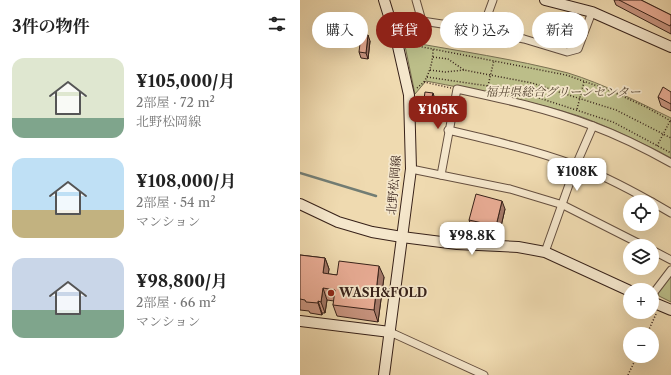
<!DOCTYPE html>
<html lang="ja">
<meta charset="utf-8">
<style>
body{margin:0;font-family:"Libre Caslon Text","Noto Serif JP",serif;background:#f6f6f6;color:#222;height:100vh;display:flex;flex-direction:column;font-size:15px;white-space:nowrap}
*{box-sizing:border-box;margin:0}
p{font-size:13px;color:#767676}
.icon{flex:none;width:22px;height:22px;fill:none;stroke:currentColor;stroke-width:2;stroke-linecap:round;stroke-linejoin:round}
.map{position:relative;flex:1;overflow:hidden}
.panel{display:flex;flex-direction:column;background:#fff;width:300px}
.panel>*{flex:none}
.hud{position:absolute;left:12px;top:12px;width:299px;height:36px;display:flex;gap:8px}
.tools{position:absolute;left:323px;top:195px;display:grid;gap:8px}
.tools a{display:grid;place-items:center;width:36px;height:36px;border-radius:50%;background:#fff;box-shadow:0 4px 16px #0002;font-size:20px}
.price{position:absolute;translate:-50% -34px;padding:0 9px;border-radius:8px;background:#fff;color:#222;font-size:13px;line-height:26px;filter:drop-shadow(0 1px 2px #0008)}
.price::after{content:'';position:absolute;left:50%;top:24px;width:12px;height:9px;margin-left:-6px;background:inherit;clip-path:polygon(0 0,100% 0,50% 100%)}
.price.active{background:#8f2418;color:#fff}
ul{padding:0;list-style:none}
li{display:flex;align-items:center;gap:12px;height:100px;padding:0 12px}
li span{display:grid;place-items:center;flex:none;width:112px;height:80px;border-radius:12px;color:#555}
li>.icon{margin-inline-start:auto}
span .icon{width:48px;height:48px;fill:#fffc;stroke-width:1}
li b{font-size:17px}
h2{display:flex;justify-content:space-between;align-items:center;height:48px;padding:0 12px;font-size:17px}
.pill{padding:0 14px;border-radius:18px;background:#fff;box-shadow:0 4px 16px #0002;font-size:14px;line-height:36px}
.pill.active{background:#8f2418;color:#fff}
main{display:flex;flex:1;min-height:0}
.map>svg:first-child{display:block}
.green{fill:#bcbe89;stroke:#7a7051}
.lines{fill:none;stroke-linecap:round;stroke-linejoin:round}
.stream{stroke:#727d74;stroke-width:2.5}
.street-casing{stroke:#654f3f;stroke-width:9}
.secondary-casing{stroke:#372119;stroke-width:12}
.path{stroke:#372119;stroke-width:1.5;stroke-dasharray:1 2;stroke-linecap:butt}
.street{stroke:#f5e7cc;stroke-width:7}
.secondary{stroke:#f5e7cc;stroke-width:10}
.wall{fill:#c99581;stroke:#372119}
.shaded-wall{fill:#a47969;stroke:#372119}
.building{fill:#eaad96;stroke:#372119}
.poi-dot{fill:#8f2418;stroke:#f5e7cc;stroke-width:1.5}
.labels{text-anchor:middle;stroke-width:3.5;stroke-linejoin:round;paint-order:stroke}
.park-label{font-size:12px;font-style:italic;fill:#584835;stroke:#f5e7cc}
.street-label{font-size:12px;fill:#372119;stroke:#f5e7cc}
.poi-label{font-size:12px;font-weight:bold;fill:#372119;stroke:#f5e7cc;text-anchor:start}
</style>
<main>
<section class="panel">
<h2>3件の物件<svg class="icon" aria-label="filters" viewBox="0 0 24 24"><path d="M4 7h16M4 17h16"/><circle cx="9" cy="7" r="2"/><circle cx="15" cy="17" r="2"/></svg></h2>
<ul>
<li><span style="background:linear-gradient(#dfe7d0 75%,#7fa58c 0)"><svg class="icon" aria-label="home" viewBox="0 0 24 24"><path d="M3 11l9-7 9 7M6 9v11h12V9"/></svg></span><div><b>¥105,000/月</b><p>2部屋 · 72 m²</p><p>北野松岡線</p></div></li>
<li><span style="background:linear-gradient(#bfe0f5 65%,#c2b280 0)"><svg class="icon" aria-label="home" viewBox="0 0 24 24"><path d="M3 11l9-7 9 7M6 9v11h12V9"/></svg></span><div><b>¥108,000/月</b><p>2部屋 · 54 m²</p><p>マンション</p></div></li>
<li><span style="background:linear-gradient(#c9d6e8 65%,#7fa58c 0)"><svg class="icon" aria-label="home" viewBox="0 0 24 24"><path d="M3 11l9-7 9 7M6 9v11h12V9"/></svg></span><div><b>¥98,800/月</b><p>2部屋 · 66 m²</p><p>マンション</p></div></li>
</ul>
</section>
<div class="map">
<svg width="371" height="375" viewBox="0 0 371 375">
<rect width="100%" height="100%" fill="#efdab0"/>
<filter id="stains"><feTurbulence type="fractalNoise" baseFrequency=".005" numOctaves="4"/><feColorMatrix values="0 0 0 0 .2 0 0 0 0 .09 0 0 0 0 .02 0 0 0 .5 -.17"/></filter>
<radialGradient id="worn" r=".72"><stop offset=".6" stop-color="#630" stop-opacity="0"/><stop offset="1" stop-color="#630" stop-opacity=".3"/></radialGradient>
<g class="green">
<path d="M104,41C158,51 215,59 268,73C304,84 338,102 371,118V158L360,152C333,139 307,126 279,116C229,100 178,91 126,81L115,94Z"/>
<polygon points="371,275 371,302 359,296 358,292"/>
</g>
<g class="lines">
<polyline class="stream" points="0,173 76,196"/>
<g class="street-casing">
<g id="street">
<polyline points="116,0 122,21 182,30 224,39 267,52 278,49 292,12"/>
<polyline points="182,30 193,0"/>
<path d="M148,130C191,140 234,150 275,165C301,174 327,188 352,202"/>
<polyline points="111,169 210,189 263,205 344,246"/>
<path d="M141,175L157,89C203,99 249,109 293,126C320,136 346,149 371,163"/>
<polyline points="352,202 371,213"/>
<polyline points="352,250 371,260"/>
<polyline points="245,252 276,165 293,126"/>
<polyline points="352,295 371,270"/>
<polyline points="90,332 184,375"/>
</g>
</g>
<g class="secondary-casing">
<g id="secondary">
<polyline points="84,0 97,42 109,95 111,169 84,375"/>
<polyline points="245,0 292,12 371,47"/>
<polyline points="0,204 38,222 72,232 102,237 157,244 218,247 245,252 330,291"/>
<polyline points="352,302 371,310"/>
<polyline points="0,321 90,332"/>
</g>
</g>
<g class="path">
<polyline points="107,44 266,75 309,90 346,107 371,121"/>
<polyline points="133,57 148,59 164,70 232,83 259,92 316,110 371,138"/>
<polyline points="130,70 145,72 164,70"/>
<polyline points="127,77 188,86 230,95 313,122 371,153"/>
<path d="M124,82C130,72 133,61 133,49"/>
<polyline points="188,86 194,60"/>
<polyline points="117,88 124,82 151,88"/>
<polyline points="277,109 284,82"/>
<polyline points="357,146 370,121"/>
<polyline points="347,334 356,314"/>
<polyline points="328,375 337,356"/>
</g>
<use href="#street" class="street"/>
<use href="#secondary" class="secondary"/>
</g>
<g class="wall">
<polygon points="314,0 341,0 371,15 371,34 316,5"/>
<polygon points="70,41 68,59 61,58 59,52"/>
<polygon points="371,92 371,111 361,106 358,97"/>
<polygon points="134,96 132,103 125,102 124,99"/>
<polygon points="205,209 199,235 172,228 169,220"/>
<polygon points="0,255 25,258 29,269 28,274 37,275 84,277 78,322 37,316 33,305 34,301 27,300 25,313 22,313 22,315 10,313 9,311 0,310"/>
</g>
<g class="shaded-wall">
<polygon points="68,35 70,41 68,59 66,53"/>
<polygon points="133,93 134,96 132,103 131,100"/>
<polygon points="202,201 205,209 199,235 196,226"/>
<polygon points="25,258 29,269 27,285 23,273"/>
<polygon points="79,266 84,277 78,322 74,310"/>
<polygon points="23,288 27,300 25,313 21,302"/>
<polygon points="18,301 22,313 22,315 18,303"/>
</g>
<g class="building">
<polygon points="319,0 341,0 371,15 371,24 370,26"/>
<polygon points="61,35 68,35 66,53 59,52"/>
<polygon points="363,87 371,92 371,104 358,97"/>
<polygon points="125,92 133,93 131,100 124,99"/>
<polygon points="176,194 202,201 196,226 169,220"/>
<polygon points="0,255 25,258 23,273 37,275 39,261 79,266 74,310 33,305 35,290 23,288 21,302 18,301 18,303 6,302 5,300 0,299"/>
</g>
<circle class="poi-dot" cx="31" cy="293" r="4"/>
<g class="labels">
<g class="park-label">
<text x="263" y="96">福井県総合グリーンセンター</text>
</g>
<g class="street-label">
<text transform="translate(94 185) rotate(-85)" y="4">北野松岡線</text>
</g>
<g class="poi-label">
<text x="39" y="297">WASH&amp;FOLD</text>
</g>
</g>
<rect width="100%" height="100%" filter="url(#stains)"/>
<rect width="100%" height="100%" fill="url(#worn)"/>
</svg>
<div class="tools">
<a><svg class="icon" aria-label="locate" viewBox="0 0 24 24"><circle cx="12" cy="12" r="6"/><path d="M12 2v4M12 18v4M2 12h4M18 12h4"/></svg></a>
<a><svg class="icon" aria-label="layers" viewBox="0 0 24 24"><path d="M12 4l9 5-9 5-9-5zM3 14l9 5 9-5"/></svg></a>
<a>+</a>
<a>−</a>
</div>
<b class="price active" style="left:138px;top:130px">¥105K</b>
<b class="price" style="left:277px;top:192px">¥108K</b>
<b class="price" style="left:172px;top:256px">¥98.8K</b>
<div class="hud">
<a class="pill">購入</a>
<a class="pill active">賃貸</a>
<a class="pill">絞り込み</a>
<a class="pill">新着</a>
</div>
</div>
</main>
